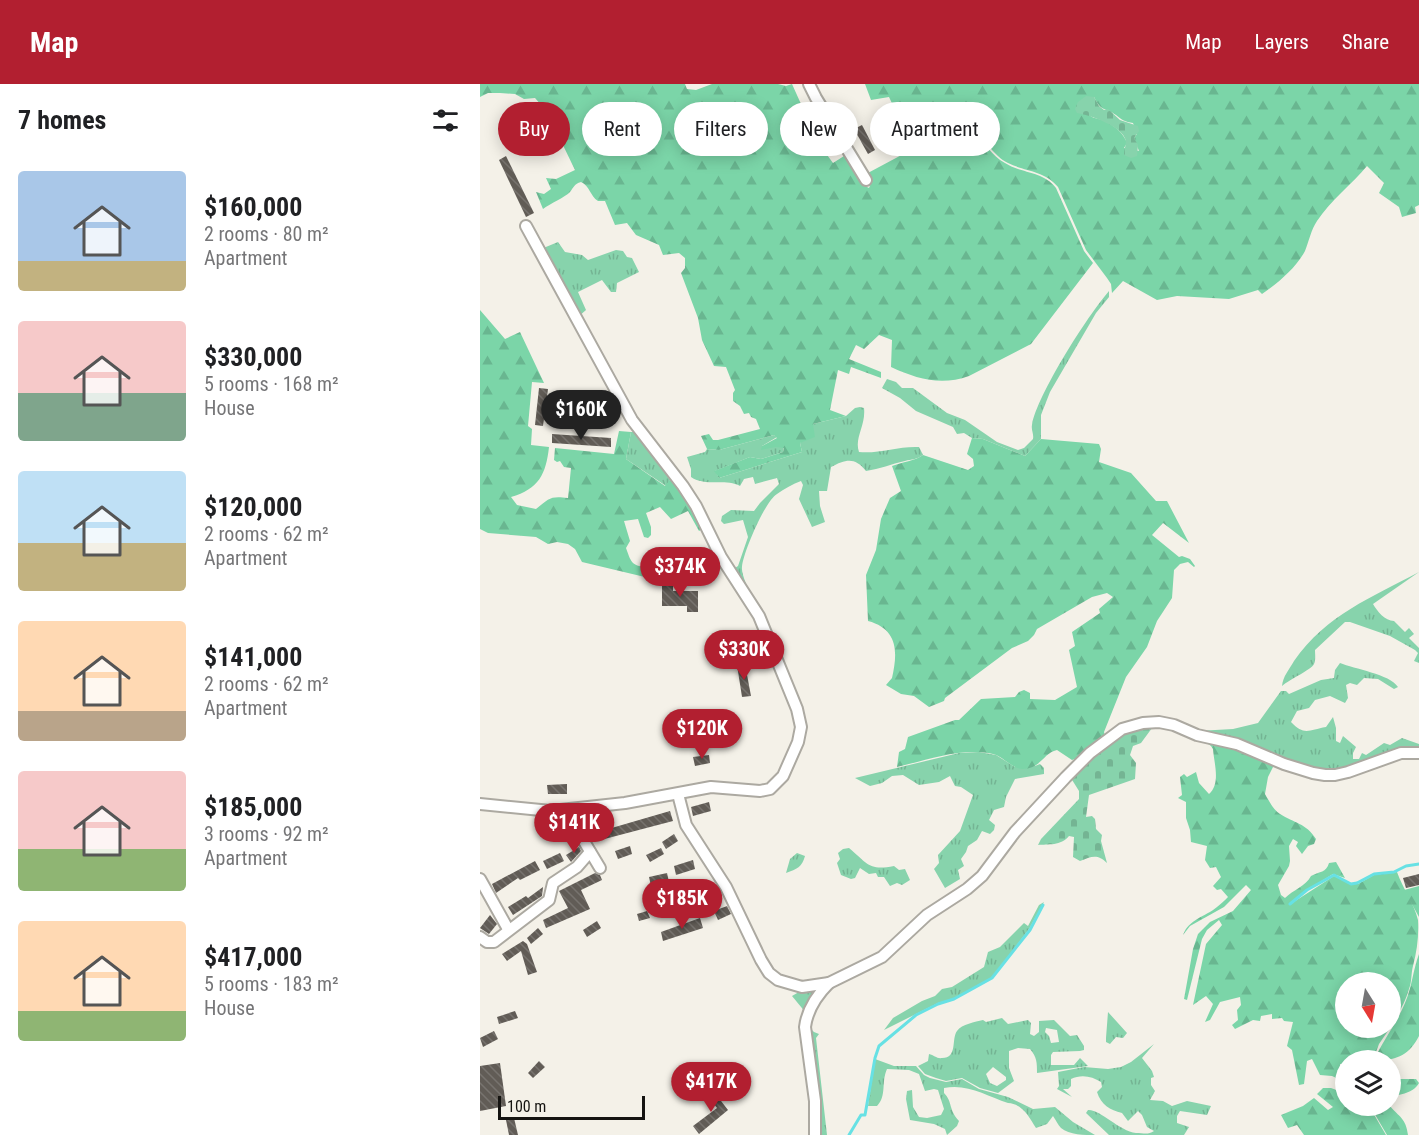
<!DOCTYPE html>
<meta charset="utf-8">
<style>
body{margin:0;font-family:"Roboto Condensed",sans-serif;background:#f2f2f2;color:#202124;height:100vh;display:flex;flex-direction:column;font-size:22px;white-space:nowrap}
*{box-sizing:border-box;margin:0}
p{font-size:20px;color:#757577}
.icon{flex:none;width:33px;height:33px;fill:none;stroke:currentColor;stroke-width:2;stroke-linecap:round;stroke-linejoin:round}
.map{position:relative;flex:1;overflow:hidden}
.sheet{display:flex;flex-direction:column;background:#fff;width:480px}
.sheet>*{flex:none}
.top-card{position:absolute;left:18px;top:18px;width:570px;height:54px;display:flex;gap:12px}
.needle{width:39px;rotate:169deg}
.controls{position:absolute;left:855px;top:888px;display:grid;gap:12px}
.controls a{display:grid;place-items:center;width:66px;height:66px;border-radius:50%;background:#fff;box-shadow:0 3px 15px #0003;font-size:30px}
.scale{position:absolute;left:18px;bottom:15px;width:147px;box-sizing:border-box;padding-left:6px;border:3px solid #151411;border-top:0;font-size:16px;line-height:21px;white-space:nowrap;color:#151411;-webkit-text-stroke:4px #f4f1e8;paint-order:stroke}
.price{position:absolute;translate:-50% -51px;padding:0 14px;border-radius:21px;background:#b21f30;color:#fff;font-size:20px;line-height:39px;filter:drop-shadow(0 2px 3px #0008)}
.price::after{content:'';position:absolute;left:50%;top:36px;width:18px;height:14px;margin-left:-9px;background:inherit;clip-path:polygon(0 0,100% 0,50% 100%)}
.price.selected{background:#222;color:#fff}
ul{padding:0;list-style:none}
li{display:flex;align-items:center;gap:18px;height:150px;padding:0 18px}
li span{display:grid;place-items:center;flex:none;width:168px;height:120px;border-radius:6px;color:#555}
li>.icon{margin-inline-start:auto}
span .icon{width:72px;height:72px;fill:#fffc;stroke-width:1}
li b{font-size:26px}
h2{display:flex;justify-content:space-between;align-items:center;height:72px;padding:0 18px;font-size:26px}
.pill{padding:0 21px;border-radius:27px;background:#fff;box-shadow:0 3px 15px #0003;font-size:21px;line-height:54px}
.pill.selected{background:#b21f30;color:#fff}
header{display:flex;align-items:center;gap:36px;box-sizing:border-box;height:84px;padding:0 30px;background:#b21f30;color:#fff}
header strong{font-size:28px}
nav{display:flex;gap:33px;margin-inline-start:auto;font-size:21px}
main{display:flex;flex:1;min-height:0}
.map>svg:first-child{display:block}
.grass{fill:url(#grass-tufts);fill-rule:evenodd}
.forest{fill:url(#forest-firs);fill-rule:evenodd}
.cemetery{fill:url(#cemetery-stones)}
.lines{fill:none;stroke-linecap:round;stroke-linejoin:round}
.stream{stroke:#67e1e4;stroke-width:3}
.building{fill:url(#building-back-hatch)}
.street-casing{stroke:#aca9a1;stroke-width:14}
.street{stroke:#fff;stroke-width:10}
</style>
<header>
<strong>Map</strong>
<nav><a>Map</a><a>Layers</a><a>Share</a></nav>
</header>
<main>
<section class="sheet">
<h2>7 homes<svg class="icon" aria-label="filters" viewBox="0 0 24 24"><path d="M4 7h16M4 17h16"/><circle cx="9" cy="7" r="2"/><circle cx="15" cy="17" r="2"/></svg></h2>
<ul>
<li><span style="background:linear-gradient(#a9c7e8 75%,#c2b280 0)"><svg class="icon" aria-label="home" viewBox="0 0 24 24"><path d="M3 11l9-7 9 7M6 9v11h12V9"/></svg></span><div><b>$160,000</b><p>2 rooms · 80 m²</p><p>Apartment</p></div></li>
<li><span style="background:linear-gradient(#f6c9c9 60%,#7fa58c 0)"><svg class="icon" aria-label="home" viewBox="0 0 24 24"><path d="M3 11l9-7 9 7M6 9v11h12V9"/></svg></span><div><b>$330,000</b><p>5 rooms · 168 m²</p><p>House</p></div></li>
<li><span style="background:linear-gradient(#bfe0f5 60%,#c2b280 0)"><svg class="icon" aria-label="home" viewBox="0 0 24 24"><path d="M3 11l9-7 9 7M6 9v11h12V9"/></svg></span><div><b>$120,000</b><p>2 rooms · 62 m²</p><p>Apartment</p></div></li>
<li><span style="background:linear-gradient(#ffd9b3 75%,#b9a48a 0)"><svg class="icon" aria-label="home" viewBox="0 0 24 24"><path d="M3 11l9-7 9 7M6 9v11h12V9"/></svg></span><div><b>$141,000</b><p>2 rooms · 62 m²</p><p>Apartment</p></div></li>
<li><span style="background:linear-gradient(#f6c9c9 65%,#8fb573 0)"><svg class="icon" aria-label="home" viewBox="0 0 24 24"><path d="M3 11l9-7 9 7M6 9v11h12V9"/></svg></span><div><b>$185,000</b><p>3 rooms · 92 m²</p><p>Apartment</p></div></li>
<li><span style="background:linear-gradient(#ffd9b3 75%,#8fb573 0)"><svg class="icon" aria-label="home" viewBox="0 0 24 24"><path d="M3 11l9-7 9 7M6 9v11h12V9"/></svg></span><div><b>$417,000</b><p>5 rooms · 183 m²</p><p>House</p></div></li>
</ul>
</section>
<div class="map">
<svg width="939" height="1051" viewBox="0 0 939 1051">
<defs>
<pattern id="grass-tufts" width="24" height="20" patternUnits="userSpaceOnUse" patternTransform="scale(1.5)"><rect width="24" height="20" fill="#87d3ac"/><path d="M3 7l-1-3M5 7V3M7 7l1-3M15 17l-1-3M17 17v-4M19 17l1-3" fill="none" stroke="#74b493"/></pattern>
<pattern id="forest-firs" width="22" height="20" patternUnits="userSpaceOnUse" patternTransform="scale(1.5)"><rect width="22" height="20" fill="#7bd5a8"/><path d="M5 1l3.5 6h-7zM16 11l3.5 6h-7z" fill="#69b690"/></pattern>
<pattern id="cemetery-stones" width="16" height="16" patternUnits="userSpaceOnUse" patternTransform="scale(1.5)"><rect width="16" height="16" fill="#87d3ac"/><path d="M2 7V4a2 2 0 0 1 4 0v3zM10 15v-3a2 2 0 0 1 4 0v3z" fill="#74b493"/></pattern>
<pattern id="building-back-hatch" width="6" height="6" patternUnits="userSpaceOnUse" patternTransform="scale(1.5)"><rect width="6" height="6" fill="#615c56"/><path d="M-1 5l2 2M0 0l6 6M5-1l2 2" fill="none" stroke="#77736e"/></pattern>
</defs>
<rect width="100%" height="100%" fill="#f4f1e8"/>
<g class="grass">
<polygon points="78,158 85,168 102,171 108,176 136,166 143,167 147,173 152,174 159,188 137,199 136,208 131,208 122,196 98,208 106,226 98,233 61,165"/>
<path d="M629,207V213L616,229L570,308L561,331V355L545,372L503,355L492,354L484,349L477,350L473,343L436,327L420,314L402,304L407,295L416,298L422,304H433L467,329L485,336L517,358L538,366L544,364L553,355C554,350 551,346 552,341C557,311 608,231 629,207Z"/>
<path d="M380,323L384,324C386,342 374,354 379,368C399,370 418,362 439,363L443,371C436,376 432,375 425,377C411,380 400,385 386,387C375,373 366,375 351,383L347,407H339L340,422L345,438L332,443L319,415L323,401L321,397C313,400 304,405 297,410C285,417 263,469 262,483C261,491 269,505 272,514L243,473L255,484L258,482L268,453L263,436L244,440L241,437L242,432L251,426L274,427L280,419L299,400L297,394L275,400L273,393L264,395L260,402C246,394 225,403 211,393V385L207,373L225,368L227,365L239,366L294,351L297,353L282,362L304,363L303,368L281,375L270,373L235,387L239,394L322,368L320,359L333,340L366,332L375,324Z"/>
<polygon points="151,348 154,348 193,392 186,402 146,375"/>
<path d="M939,488L893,520C897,527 905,537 914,537L925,548L929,544L934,550L929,554L939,564V579L934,577L938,569L935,566L910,552L870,538H865L835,566C835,570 836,576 834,580C831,586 810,595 802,602C803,592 809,586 814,577C847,530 891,514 939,488Z"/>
<path d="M860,579C874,585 910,590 918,603L914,605L898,595L884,594L877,601L870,599L866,601L868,614L865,619L850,612L835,616L829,624L817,627L811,638C824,652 829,646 846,643L853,633L856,644V657L860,659L863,652L876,663L873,669V675H879L882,669L886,671L904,659L910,661L922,654L939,660V667L867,687L843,689L717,647L753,645L778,639L801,607H806L809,610L841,596L854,594L855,586Z"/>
<polygon points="499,668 516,671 535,683 555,682 560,680 564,684 564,690 535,695 526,713 524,723 514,726 509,736 515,741 514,746 510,750 502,747 497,756 488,762 486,768 481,775 484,782 478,786 480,795 465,804 454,785 459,779 458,771 480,747 493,711 481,703 475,702 470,692 459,698 439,701 423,691 412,692 402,699 390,702 375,694 479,669"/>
<path d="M369,764C388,780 389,787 414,782L419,786L425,785L430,796L422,801L417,799L410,802L404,793H398L396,789L389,790L380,784L375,794L371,795L361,791L357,779L360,775L358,769L363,765Z"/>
<path d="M317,769L325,772C322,783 317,785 306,789L310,775Z"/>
<polygon points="564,818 549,845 512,894 473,915 458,919 404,946 413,934 442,917 455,912 462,905 472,903 504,883 508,868 520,863 544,839 548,842 559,821"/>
<polygon points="342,903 326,929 312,912 324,905"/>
<polygon points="628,928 647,949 643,954 636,953 630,960 626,958 626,954"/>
<path d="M522,934L528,940L548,936L551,939L550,950L554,952L559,948V937L574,936L590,952L597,951L604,962V966L600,967L573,968L571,971V981H594L600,974L608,982L557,989C557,979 557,973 550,965L538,964L529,967V984L534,997L518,1009L500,1004L482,994L466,997L456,994L445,990L438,982L448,977L449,970C454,971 457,975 462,974C478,974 471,955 477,947C482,940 495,938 503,936L506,938ZM566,944L577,946L579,958L571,959L569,952L565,948ZM513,983L526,993V996L517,1002L510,999L506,990Z"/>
<polygon points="329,943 334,948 339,950 336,954 347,1051 337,1051"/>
<path d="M674,960L662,974L672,987L674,993L671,994V1001L675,1007L670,1016L683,1017L692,1022L707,1017L731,1022L727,1031L700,1027L697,1032V1039L709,1043L704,1051H629L606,1029L608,1026C620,1025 639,1047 656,1049C664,1049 668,1051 674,1047L667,1043L662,1031L658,1027L648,1037L642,1029C630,1026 621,1021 617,1008L622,1003L621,998C612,992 601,990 591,995V1002L588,1005H583L592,1013L577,1005L579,1002L578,988L604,983L628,985L641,983L651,978Z"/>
<path d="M395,975L414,982H436L444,991L450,994L466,998L482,995L499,1005L528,1013L553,1025L575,1023L593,1038L615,1051C605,1051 589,1051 581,1044C578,1041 576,1036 573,1032L567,1040L556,1044C549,1033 543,1020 528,1019C507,1012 487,999 464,1004V1009C473,1018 468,1025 479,1037L477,1042L467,1051L465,1045L454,1040L430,1036L426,1015L427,1007L432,1006L433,1023L439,1033L447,1034L461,1031L464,1025L458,1006L454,1005L445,1007L439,990L429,986L407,985C401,998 407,1012 397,1022H388Z"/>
</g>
<g class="forest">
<path d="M0,0H205L207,5L216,6L232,0H298L306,2L312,0L321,20L315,29L335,62L339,60L353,79L364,72L385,102L389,104L391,99L386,90L429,67L469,60L492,51C506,57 511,72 525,79C542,90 563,87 576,104L604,167L613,179L551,260L489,292C461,302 437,295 411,283L412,256L399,251L384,265L376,261L369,275L401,288V294L371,283L369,290L358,286L350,326L366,332L333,340L335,353L320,359L322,368L239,394L234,387L270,373L281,375L303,368L304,364L296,363L281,366L282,362L297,354L294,351L239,366L227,365L221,352L229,350L233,356H238L280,345L276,335L271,333L269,329L264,330L260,322L253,317V309L255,306L246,283L234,282L222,256L218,234L201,189L205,184V174L199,169L183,171L179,161L156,151L147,139L135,141L125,117H118C110,112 110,102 101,98C94,100 94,103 90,108C84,114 71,119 63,125L56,108L64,110L71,105L66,94L76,95L95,86L80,55L76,54L74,49L76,46L67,23H63L55,14L44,15L35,10L20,9H8L0,13Z"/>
<path d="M385,0H939V121L935,123L936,129L922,133L919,123L899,109L904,99L887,82C872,100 850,117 837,137C831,146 829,157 825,167C816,184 797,200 782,210L778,206L749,215L697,212L677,216L643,197L632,209L631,200L627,194L606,166L578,103C564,86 546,88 528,79C513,72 508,56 492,49L475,56L446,62L434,42L424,45L409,13L391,16ZM614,13C621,28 625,23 636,31C642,36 645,38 653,39L657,50L654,54L659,67L644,64L647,59C644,50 636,43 627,38C621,34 615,36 609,31Z"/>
<path d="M0,226L25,255L40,248L64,299L52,298L48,342L52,345L51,361L69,363C66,390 59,405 31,413L37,421L56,425C70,414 70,412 88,414L91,384L84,383L80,377L77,378L74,376L75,364L134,370L139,347L151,348L146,375L185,402L193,392L224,444L219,447L208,427L191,435L180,423L166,429L171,443V451L168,454L164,453L158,435L144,437L150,457L146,464C152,481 152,481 169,484L172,488L169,494L102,478L95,465L88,460L77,458L68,460L56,453L8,449L0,445Z"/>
<path d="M492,354L503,355L545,372L561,355L619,360L621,365L619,378L651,389L676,417H687L709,459L683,439L672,451L699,473L702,472L710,475L715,482L714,483L708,478L700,480L694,486L692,514L677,537L667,563L646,593L624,648L625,652L602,672L592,676L577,666C563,669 561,685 542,685C531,684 524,673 513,670C482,663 448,676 417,683L419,668L425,665L428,653L475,636H479L501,615L535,613L539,608L544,606L550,609V615L575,616L597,603L589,566L595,562L592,548L620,529L619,525L633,513L627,509L612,513L557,545L554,551L548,557L532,564L465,614L464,617L449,623L434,612L421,610L406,601L412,594C418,568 418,545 388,537L386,491L396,466L401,435L410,414L421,407L412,382C422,378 435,377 443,371L488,386L494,382L493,375L487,370Z"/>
<path d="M720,654L761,663L794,681L788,693L785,710C789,717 793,725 800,730C814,739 826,739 836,755L834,760L828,762L822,770L816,762L818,758L813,755L809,762L810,777L809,782L798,801L801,811L805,814C813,806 826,802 831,792C840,787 846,789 849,779L856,778L865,794L853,790L827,806L809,821L854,792L871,800H878L894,791L917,788C923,805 934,819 938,836C939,851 937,867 933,882C931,889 932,898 929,905C925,919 918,931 910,943V898H866V944H910L899,960L893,976H866L865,980H860V984L865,986V998L852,992L840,991L832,975L827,977L824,1000L819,1001L812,966L807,962L813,938L804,937L802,934L792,935V930L781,932L780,937L773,936L755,945L752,941L758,936L757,926L761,921L760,913L740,918L730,936L725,938L733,920L726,912L713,921L726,860L742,841L739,836L727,846L722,855L707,916L704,915L713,865L718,850L730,838L753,827L771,806L766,801L744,823L710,842L703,851C709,835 725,833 737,823C741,820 745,816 748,813L741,805L737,806L733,802L741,793L736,783L730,784L725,776L727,762L711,758L710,746L706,734V718L698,714L702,711L700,693L704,690L707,693L716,688L719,699L729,710C741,700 734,679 733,665L731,662Z"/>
<polygon points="939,802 939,833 924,806"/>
<path d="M939,870V952C929,972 915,977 894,976C903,956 917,939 925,919C932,903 933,886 939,870Z"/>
<path d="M910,995H936L939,999C933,1010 921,1009 911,1014Z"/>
<polygon points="843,1004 851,1004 862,1008 865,1005 866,1022 889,1022 906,1051 824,1051 817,1041 808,1044 801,1031 823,1022 834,1014 848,1026 853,1023 837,1010"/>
<path d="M890,1022H910C919,1033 926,1034 928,1051H907Z"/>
</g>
<g class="cemetery">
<path d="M606,12L614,13L619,22L624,26L628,25L640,36L658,42L659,47L654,54L658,61L657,72L651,74L644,71C644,66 646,61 646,57C643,42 609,31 597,29L595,25L598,18Z"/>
<path d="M675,640L661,659L653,662L650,671L656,679L655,695L609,711L606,733L612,732L615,735L616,745L622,751L621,757L627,779C617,769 611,773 600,777L593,773L594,753L589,752C581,762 568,760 558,761L561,755L599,715V707L589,691L634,652Z"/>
</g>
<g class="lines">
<g class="stream">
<polyline points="810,820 827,806 854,791 871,800 877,799 894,790 914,788 926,782 939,780"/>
<polyline points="369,1051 381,1031 385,1031 395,974 399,962 436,931 458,920 474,915 512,894 550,846 563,821"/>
</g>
</g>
<g class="building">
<polygon points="334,37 344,55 337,59 327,41"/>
<polygon points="382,41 395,66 388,70 374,45"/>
<polygon points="26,72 54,129 46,133 19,76"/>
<polygon points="59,304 68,305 63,342 55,341"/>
<polygon points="72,350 131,354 131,363 72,359"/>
<polygon points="182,501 193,501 193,507 218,507 218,528 207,528 207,522 182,522"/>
<polygon points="265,580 271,612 262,613 257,581"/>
<polygon points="229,671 230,679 215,682 213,673"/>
<polygon points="87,700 87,710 68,710 67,701"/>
<polygon points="229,718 231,727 213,732 211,723"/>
<polygon points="190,727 193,737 113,758 111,750"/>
<polygon points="194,750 198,757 186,765 182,758"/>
<polygon points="150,762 152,770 138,775 135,767"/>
<polygon points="99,763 101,767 91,778 86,771"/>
<polygon points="181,764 184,770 170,778 166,771"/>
<polygon points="80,769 84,777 67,785 63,777"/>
<polygon points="213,776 215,785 196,791 194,782"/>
<polygon points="55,777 60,786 40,796 38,794 16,809 12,800"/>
<polygon points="115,789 120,791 122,796 101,806 110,825 66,844 63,836 88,824 79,807"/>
<polygon points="187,789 189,798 171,802 169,793"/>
<polygon points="939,790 939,801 926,804 923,794"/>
<polygon points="63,803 62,812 33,831 28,823 46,812 48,814"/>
<polygon points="227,803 230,810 209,820 206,813"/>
<polygon points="247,822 251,830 238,836 234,827"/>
<polygon points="167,827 170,834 159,837 157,830"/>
<polygon points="10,831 17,840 9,850 0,844"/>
<polygon points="220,834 223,844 183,857 181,848"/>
<polygon points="117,837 121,844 107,853 103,846"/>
<polygon points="58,844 63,850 51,860 47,854"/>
<polygon points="43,857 47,860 57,888 48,891 41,867 27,877 22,870"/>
<polygon points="35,927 38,934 19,940 17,933"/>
<polygon points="14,947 18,955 3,963 0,954"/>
<polygon points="59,977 65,983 53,994 48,989"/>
<polygon points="20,979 26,1022 0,1027 0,982"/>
<polygon points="231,1004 248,1026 219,1050 213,1042 237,1024 225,1008"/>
<polygon points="34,1034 38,1051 29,1051 26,1036"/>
</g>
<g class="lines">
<g class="street-casing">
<g id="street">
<polyline points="329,0 336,14 386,96"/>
<polyline points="198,710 206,741 246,803 281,876 289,889 298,896 322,903 349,899 402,873 447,831 487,805 502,792 535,748 586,693 610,669 642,645 663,639 679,638 694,641 717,651 757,660 804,680 833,689 845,691 855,691 868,688 921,669 939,669"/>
<polyline points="0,720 71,727 145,719 231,703 280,707 290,705 303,692 318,658 321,643 317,625 279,532 241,473 216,422 203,402 152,336 46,142"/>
<polyline points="71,727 99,749 120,784"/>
<polyline points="0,795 28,845"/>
<polyline points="0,853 7,858 14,858 69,816 73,799 97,783 110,768"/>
<path d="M335,1051V1017L325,943C327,927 337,911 349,899"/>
</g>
</g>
<use href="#street" class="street"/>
</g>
</svg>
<div class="controls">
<a><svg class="needle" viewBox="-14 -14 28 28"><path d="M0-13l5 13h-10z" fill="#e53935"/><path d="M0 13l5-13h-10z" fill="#757577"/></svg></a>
<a><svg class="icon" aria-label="layers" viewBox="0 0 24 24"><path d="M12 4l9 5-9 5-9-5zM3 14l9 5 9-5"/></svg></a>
</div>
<div class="scale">100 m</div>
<b class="price selected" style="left:101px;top:357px">$160K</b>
<b class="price" style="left:200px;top:514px">$374K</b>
<b class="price" style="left:264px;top:597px">$330K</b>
<b class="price" style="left:222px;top:676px">$120K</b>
<b class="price" style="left:94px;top:770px">$141K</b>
<b class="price" style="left:202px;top:846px">$185K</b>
<b class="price" style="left:231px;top:1029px">$417K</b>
<div class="top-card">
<a class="pill selected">Buy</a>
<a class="pill">Rent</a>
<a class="pill">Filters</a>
<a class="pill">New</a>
<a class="pill">Apartment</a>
</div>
</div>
</main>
